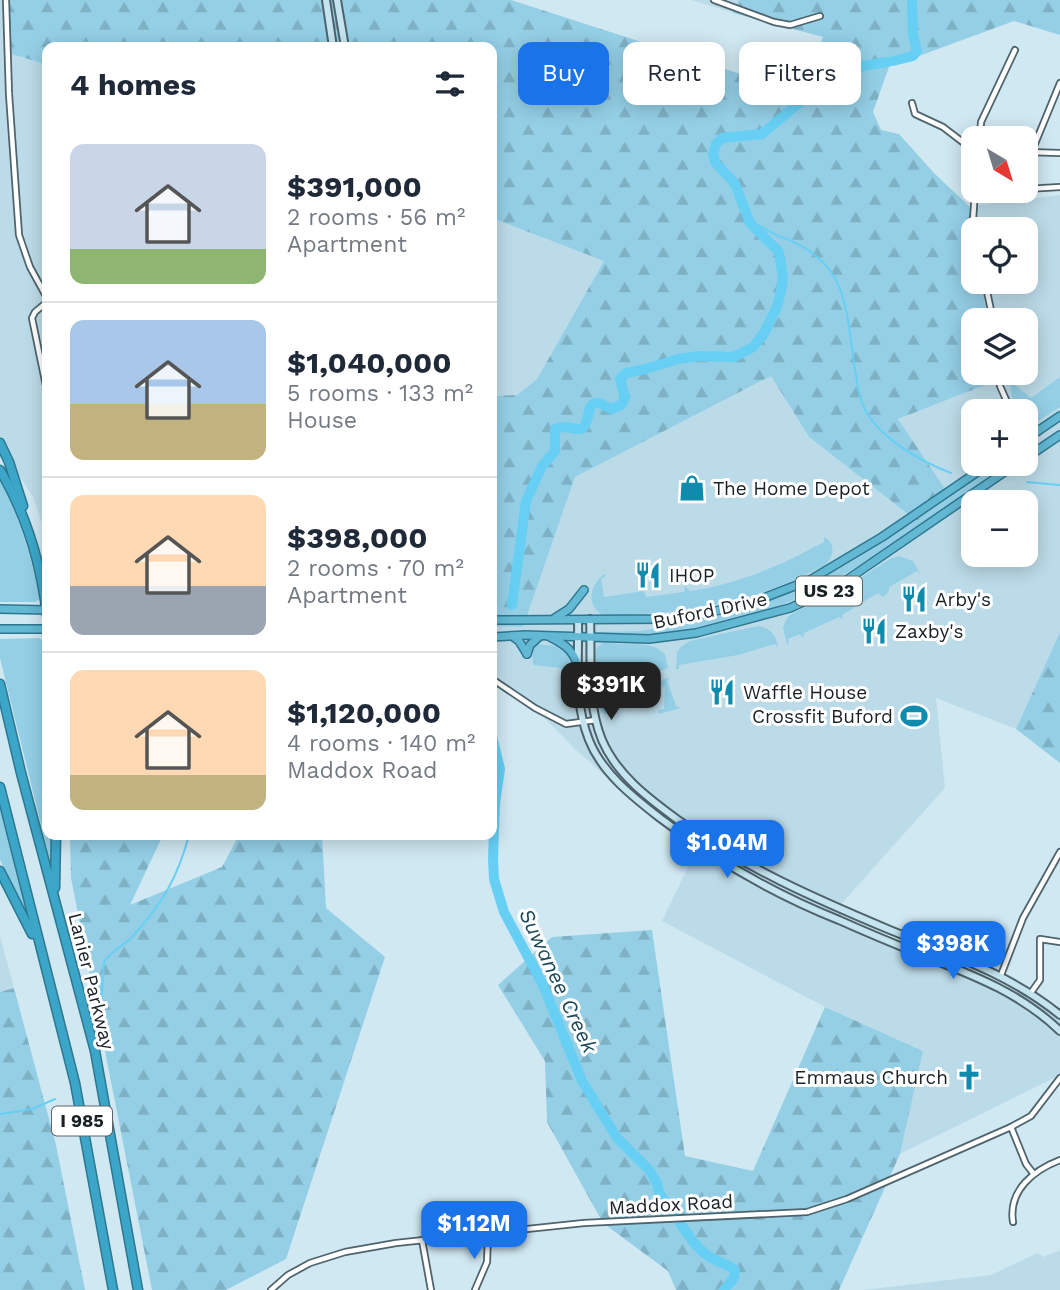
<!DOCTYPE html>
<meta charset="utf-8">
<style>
body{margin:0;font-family:"Work Sans",sans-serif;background:#f6f6f7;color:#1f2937;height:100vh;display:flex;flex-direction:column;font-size:26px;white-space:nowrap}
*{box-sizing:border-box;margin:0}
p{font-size:23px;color:#747a83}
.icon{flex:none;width:38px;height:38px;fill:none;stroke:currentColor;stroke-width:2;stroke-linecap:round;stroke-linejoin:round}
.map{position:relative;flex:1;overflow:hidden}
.details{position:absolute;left:42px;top:42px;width:455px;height:798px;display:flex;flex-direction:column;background:#fff;border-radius:14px;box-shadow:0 4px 18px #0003}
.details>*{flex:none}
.banner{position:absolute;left:518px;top:42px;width:436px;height:63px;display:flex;gap:14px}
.needle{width:46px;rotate:142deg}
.controls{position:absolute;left:961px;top:126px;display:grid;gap:14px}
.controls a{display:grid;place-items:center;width:77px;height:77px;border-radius:14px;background:#fff;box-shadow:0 4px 18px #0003;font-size:35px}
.price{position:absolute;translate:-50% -60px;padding:0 16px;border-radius:14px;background:#1a73e8;color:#fff;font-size:23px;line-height:46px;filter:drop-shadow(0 2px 4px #0008)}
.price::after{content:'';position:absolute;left:50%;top:42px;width:21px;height:16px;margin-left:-10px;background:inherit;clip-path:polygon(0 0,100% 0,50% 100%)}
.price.active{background:#222;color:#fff}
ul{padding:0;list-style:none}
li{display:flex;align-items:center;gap:21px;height:175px;padding:0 28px}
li+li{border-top:2px solid #e0e1e3}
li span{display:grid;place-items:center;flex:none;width:196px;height:140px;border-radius:14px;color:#555}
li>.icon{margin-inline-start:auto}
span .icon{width:84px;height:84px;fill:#fffc;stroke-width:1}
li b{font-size:30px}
h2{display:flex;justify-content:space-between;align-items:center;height:84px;padding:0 28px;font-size:30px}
.chip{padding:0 24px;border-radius:14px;background:#fff;box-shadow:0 4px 18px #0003;font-size:24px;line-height:63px}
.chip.active{background:#1a73e8;color:#fff}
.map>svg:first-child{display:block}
.built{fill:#bcdbe8;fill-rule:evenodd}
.grass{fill:#94cfe6}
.forest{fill:url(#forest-firs)}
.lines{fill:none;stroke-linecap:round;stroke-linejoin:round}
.stream{stroke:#67cff4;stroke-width:2}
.river{stroke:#67cff4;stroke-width:10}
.minor-casing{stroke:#4e636b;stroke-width:8}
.secondary-casing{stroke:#4e636b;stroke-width:10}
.trunk-casing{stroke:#2f778f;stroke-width:10}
.motorway-casing{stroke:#2f778f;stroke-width:11}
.minor{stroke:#fff;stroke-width:4.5}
.secondary{stroke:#c4e4ef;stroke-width:6}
.trunk{stroke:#63b8d4;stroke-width:7}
.motorway{stroke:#3ca6c9;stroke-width:8}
.labels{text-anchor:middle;stroke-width:6;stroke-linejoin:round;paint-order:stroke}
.shield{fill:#fff;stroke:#5d6466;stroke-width:2}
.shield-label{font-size:18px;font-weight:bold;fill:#182124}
.poi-label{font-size:19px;fill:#182124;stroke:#fff;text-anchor:start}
.street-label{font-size:19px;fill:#182124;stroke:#fff}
.water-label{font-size:21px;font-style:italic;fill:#1c4959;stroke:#fff}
</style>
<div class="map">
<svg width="1060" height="1290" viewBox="0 0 1060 1290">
<defs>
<pattern id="forest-firs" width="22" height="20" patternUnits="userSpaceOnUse" patternTransform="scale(1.75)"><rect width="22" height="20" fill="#94cfe6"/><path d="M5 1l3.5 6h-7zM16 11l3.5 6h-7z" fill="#7fb1c5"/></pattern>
</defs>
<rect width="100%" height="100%" fill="#d0e8f2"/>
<g class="built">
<polygon points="0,0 5,0 18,56 47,65 47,538 33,497 0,446"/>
<polygon points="692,0 739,0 733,13"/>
<path d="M1060,195V632L1016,729L936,698L945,788L834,912L980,978L1036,996L1060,1011V1075L900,1154L923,1051L825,1007L662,921L702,838L638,805L576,750L518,691L492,679V626H523L575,477L771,376L809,437L954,502L898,419L993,382L992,373H1026V320H987L982,282H1026V229H974L970,206ZM973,411H1026V464H973ZM973,502H1026V555H973Z"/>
<polygon points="492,218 604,261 537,379 517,395 492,396"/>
<polygon points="0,936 14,988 0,992"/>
<polygon points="1060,1250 1060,1290 863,1290 991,1275 1038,1253 1044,1257"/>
</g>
<g class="grass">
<polygon points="1060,377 1060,407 1032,425 1026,423 1026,411 1016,411 1014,408 1009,380 1031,398"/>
<path d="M994,464H1005C900,541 793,627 657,634C639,634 614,638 599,632L641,631L711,618L780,597L847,564Z"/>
<path d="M0,479C19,515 29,552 39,592V600L35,602H0Z"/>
<path d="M824,537C830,540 834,546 832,554C829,566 816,569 807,574C742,606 674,615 603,615C585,605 590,586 604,574L606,576L601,579L604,597L644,591L646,597L684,592L685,586L690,591C738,584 782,565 824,542Z"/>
<polygon points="899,556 913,561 921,575 917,571 889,587 889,591 883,597 878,593 842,615 843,620 839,617 804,633 803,638 800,634 788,639 789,643 787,644 783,628 787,618 793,613 838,592 890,559"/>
<path d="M758,626C770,627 777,636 778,648L775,644L738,655L679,665V669H676L677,652L682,646L690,641Z"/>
<polygon points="39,638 44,641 47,649 47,835 51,835 52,857 49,857 0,658 0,639"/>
<path d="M605,642C624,647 651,639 665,654L668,668L657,672L656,668L608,667L605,670V704L610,713L605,714L601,711C597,695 583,649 605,642Z"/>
<polygon points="535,644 558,646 569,654 570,687 561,691 561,668 533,665 532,648"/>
<polygon points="671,677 667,680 676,706 681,708 659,714 658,710 664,709 665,687 660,686 660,681"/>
<polygon points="0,799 32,927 0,860"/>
</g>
<g class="forest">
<polygon points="5,0 511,0 800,93 823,37 733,13 739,0 1060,0 1060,35 1014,21 889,67 873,112 881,130 899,134 934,173 970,207 974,229 973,282 982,282 987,320 973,320 973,373 992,373 993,382 898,419 954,502 921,524 809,437 771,376 575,477 523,627 492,626 492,396 517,395 537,379 604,261 492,218 492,47 47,47 47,65 9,53"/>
<polygon points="1060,632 1060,763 1016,729"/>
<polygon points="70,835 163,835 130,905 222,867 239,835 322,835 326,908 385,957 286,1259 226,1290 152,1290 71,878"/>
<polygon points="652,930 685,1156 753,1171 825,1007 923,1051 900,1154 839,1290 676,1290 668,1271 603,1223 547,1122 545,1061 498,985 552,937"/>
<polygon points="14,988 56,1145 85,1290 0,1290 0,992"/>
</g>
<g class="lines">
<g class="stream">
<path d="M750,223C765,226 767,232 779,236C850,261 845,307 855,370C858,384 858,398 866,411C881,439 922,462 951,473"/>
<polyline points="1027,482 1060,485"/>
<path d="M101,1005L104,962C111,951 124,946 133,936C162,904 178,877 189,835"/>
<polyline points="0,1114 32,1109 55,1099"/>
</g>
<g class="river">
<polyline points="893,61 913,56 917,51 913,35 912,0"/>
<path d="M512,605L526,501L542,466L555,451V429C577,420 583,446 590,407C598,398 603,406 611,409L621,405L625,398L620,379L626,373L646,369L678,359L699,356L734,357L753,347L763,335L777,307L781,291L783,278L779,252L750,223L735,184L715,162L713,154L716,144L722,138L762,134L839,70L887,62"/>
<polyline points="492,661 492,660"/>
<polyline points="492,736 500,769 495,804 493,859 494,879 504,912 543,985 582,1081 617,1138 649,1170 657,1183 659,1193 674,1214"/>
<path d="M680,1223C688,1235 697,1249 710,1257C718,1262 727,1264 735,1270L734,1278L724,1290"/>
</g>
<g class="minor-casing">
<g id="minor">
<polyline points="6,0 9,94 19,235 30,267 47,298"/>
<polyline points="714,0 774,22 790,25 820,16"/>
<polyline points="912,103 915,114 943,127 973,150"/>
<polyline points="980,138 981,122 1015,50"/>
<polyline points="1032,151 1060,83"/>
<polyline points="1026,152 1060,153"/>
<polyline points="1026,189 1060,187"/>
<polyline points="975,229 973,220 975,191"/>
<polyline points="985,282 993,320"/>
<polyline points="47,302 35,312 32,318 47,391"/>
<polyline points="998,373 1000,386 1011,411"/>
<polyline points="492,679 535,708 566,724 596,720"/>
<polyline points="1001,975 1023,918 1060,852"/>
<polyline points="1030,994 1040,980 1040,939 1060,942"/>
<polyline points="1011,1127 1026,1164 1033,1173"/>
<path d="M1013,1222C1008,1190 1034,1170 1060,1160"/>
<polyline points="422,1240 431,1290"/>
<polyline points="271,1290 288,1275 310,1263 345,1252 396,1243 584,1223 807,1212 847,1199 1011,1127 1031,1116 1060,1078"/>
<polyline points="475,1290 487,1262 488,1234"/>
</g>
</g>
<g class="secondary-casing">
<g id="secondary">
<polyline points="326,0 333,47"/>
<polyline points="337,0 345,47"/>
<path d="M590,619C592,661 586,700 602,740C617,775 648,798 678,820C743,867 816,899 890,930C949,954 1010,974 1060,1015"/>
<path d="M578,620C579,662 573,699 589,740C602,773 633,797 660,818C715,860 774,894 839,920C868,933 897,945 927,957C975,976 1022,994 1060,1031"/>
</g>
</g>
<g class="trunk-casing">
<g id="trunk">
<polyline points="1026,439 1060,416"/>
<polyline points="1026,458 1060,435"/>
<polyline points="0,609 47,610"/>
<polyline points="555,618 569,609 584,590"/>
<polyline points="492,620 666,619 695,616 753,602 810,580 882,537 989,464"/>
<polyline points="0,629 47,629"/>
<polyline points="512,636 519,641 527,654"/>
<polyline points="492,637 525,635 649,639 696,633 790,608 838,586 1016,464"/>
<path d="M550,637C562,643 571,648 576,661"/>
<polyline points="527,654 530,645 540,636"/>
</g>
</g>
<g class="motorway-casing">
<g id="motorway">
<polyline points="0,443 9,462 23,506"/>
<path d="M0,470C26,514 41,564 47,615"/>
<polyline points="0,684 21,773 95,1051 138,1290"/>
<polyline points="0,787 75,1083 113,1290"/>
<polyline points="0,871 32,934"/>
<polyline points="55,888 56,835"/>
</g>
</g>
<use href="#minor" class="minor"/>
<use href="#secondary" class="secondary"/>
<use href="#trunk" class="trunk"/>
<use href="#motorway" class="motorway"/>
</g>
<defs>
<g id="shop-bare" transform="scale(2.1)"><path d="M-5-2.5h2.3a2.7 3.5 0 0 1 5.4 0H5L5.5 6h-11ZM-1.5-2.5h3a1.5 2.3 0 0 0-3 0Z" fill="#0f8bad" stroke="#fff" stroke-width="2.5" paint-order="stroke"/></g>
<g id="restaurant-bare" transform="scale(2.1)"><path d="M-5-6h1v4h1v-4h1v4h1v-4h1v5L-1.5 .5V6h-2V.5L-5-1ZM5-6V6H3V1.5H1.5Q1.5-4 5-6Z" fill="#0f8bad" stroke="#fff" stroke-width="2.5" paint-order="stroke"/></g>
<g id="stadium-bare" transform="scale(2.1)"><path d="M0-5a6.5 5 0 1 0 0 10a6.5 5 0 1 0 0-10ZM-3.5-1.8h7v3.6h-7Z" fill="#0f8bad" stroke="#fff" stroke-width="2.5" paint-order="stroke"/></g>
<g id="church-bare" transform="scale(2.1)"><path d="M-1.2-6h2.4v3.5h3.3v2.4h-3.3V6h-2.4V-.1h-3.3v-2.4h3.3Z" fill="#0f8bad" stroke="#fff" stroke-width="2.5" paint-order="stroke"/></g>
</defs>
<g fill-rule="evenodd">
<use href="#shop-bare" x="692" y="488"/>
<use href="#restaurant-bare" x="648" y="575"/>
<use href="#restaurant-bare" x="914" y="599"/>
<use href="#restaurant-bare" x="874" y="631"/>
<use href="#restaurant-bare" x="722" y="692"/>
<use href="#stadium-bare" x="914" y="716"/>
<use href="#church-bare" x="969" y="1077"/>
</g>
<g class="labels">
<g class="shield">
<rect x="796" y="576.5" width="66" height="29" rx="5"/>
<rect x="52" y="1106.5" width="60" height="29" rx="5"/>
</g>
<g class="shield-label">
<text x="829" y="597">US 23</text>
<text x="82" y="1127">I 985</text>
</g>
<g class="poi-label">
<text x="713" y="495">The Home Depot</text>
<text x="669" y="582">IHOP</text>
<text x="935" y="606">Arby's</text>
<text x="895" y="638">Zaxby's</text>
<text x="743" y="699">Waffle House</text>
<text x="893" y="723" text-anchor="end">Crossfit Buford</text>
<text x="948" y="1084" text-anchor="end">Emmaus Church</text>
</g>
<g class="street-label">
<text transform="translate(710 610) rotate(-12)" y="7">Buford Drive</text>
<text transform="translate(92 981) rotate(76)" y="7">Lanier Parkway</text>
<text transform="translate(671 1204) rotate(-3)" y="7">Maddox Road</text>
</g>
<g class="water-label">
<text transform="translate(558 981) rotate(65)" y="7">Suwanee Creek</text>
</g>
</g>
</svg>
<div class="controls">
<a><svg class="needle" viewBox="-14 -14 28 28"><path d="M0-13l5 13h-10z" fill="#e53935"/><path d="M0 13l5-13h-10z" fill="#747a83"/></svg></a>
<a><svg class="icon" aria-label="locate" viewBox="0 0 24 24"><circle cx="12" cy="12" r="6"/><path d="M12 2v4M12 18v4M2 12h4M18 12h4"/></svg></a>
<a><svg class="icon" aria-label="layers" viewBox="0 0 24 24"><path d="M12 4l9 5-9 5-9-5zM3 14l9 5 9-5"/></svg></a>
<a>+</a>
<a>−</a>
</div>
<b class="price active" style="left:611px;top:722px">$391K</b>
<b class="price" style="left:727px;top:880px">$1.04M</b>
<b class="price" style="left:953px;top:981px">$398K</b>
<b class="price" style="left:474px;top:1261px">$1.12M</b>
<div class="banner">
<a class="chip active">Buy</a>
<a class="chip">Rent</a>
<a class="chip">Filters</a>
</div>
<section class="details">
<h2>4 homes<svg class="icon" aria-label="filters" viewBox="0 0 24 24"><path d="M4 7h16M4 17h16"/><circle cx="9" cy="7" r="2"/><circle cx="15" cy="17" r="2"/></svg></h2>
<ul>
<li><span style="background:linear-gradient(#c9d6e8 75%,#8fb573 0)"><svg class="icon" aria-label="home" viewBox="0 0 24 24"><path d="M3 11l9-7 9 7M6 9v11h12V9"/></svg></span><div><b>$391,000</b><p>2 rooms · 56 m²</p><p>Apartment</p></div></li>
<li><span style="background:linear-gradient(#a9c7e8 60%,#c2b280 0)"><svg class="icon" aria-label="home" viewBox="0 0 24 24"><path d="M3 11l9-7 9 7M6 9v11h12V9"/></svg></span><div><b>$1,040,000</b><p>5 rooms · 133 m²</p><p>House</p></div></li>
<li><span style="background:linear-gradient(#ffd9b3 65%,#9aa5b1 0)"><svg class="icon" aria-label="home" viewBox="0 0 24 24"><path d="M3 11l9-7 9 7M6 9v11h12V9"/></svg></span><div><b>$398,000</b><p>2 rooms · 70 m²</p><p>Apartment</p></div></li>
<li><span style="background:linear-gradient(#ffd9b3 75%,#c2b280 0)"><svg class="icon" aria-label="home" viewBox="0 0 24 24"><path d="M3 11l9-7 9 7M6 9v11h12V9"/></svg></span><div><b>$1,120,000</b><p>4 rooms · 140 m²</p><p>Maddox Road</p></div></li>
</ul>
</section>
</div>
